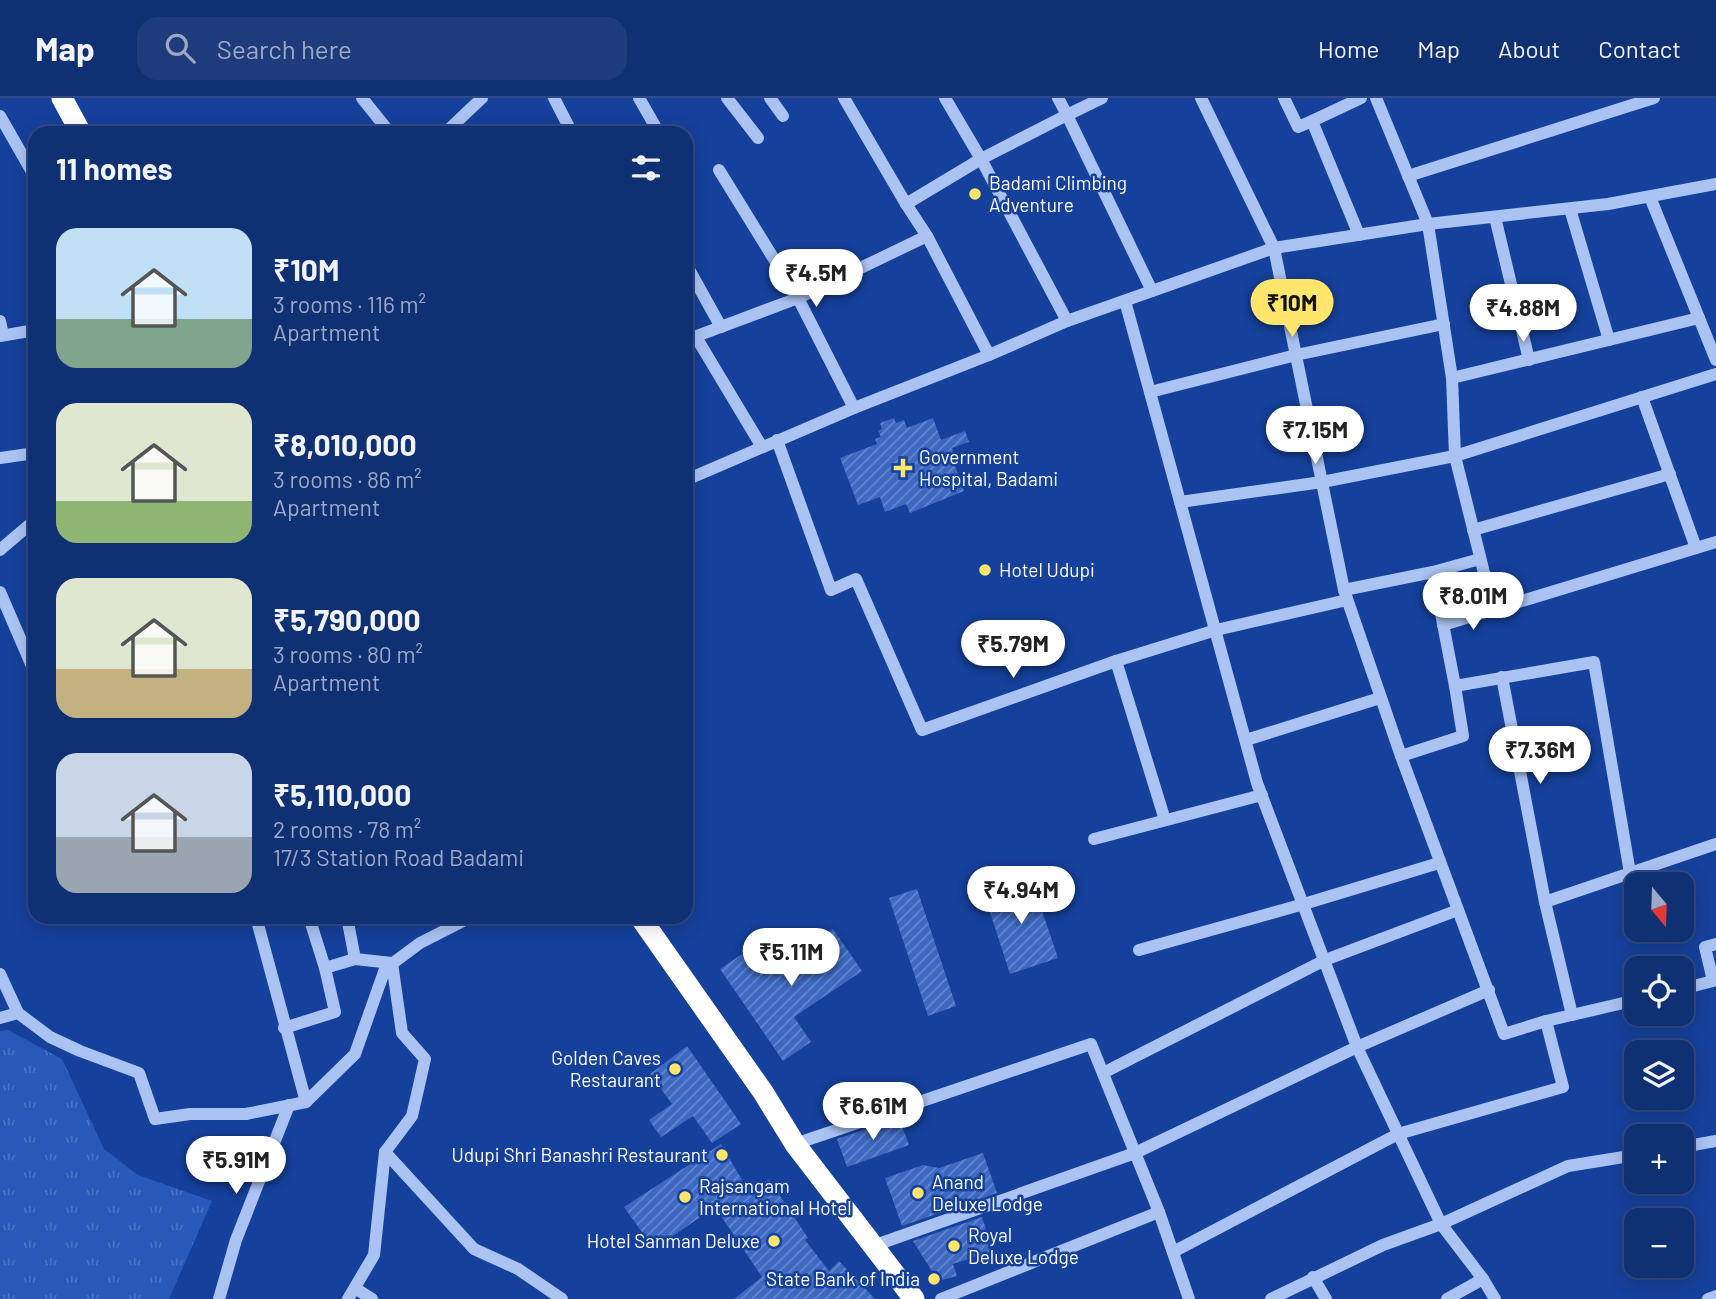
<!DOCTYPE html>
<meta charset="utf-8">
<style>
body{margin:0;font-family:Barlow,sans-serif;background:#1e3c7c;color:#f1f3f6;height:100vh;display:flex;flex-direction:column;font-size:26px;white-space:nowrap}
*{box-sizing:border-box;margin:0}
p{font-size:23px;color:#9ca9c5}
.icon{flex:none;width:38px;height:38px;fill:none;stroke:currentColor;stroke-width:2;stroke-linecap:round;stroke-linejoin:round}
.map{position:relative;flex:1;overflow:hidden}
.panel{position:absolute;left:28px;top:28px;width:665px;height:798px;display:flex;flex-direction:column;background:#103074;border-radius:21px;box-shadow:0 4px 18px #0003,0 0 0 2px #304b86}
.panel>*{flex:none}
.needle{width:46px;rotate:161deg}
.buttons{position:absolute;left:1624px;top:774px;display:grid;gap:14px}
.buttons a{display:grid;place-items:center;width:70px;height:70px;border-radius:14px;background:#103074;box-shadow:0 4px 18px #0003,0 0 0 2px #304b86;font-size:35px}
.price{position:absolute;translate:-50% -60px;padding:0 16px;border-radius:24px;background:#fff;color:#222;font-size:23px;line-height:46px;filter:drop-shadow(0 2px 4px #0008)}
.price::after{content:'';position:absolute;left:50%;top:42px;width:21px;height:16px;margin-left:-10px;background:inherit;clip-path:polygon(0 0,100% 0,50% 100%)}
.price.current{background:#ffe56c;color:#111}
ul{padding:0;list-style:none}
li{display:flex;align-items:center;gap:21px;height:175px;padding:0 28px}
li span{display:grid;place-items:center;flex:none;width:196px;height:140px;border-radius:21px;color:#555}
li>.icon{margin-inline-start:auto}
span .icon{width:84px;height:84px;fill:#fffc;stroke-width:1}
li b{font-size:30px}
h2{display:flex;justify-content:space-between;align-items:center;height:84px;padding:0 28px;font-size:30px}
header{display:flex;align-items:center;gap:42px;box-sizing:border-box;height:98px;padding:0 35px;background:#103074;border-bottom:2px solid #304b86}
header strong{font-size:33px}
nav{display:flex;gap:38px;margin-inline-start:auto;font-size:24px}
.search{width:490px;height:63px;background:#1e3c7c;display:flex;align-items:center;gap:18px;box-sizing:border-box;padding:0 24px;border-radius:21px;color:#9ca9c5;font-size:26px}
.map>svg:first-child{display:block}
.grass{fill:url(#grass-tufts)}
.building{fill:url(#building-hatch)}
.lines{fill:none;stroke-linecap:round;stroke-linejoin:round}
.minor{stroke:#aac3f3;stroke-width:12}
.highway{stroke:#fff;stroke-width:21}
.poi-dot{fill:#ffe56c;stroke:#15409b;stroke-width:2.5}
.labels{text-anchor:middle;stroke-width:5;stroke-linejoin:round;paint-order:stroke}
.poi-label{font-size:19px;fill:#fff;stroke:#15409b;text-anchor:start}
</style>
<header>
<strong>Map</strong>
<div class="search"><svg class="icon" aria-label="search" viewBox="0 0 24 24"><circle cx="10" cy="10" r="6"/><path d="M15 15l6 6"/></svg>Search here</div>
<nav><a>Home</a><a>Map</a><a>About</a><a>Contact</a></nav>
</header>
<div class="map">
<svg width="1716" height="1201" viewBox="0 0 1716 1201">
<defs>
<pattern id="grass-tufts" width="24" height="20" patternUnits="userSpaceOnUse" patternTransform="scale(1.75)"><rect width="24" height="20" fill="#2859b9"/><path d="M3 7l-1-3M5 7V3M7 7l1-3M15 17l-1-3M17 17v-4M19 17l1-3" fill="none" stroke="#4872c4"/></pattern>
<pattern id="building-hatch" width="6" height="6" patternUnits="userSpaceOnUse" patternTransform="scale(1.75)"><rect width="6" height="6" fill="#3d69c2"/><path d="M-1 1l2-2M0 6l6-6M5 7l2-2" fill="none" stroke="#6487ce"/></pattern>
</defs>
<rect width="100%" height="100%" fill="#15409b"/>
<polygon class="grass" points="8,932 62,961 104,1051 138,1077 212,1103 169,1201 0,1201 0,933"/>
<g class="building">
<polygon points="894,320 896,325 904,322 907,330 933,320 941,342 965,333 969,344 952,350 954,355 951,356 964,393 910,415 906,406 885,414 880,399 858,407 840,360 877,346 875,341 881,339 878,333 882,331 880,325"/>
<polygon points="1031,780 1058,860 1010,876 984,796"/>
<polygon points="917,791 956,908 928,918 889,800"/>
<polygon points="833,831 862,873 794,919 811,944 783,963 720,871 748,852 764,877"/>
<polygon points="687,948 741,1026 712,1045 693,1018 661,1039 649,1022 672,1006 650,976"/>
<polygon points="899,1020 909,1047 847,1069 837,1041"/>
<polygon points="721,1046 749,1094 769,1081 808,1140 805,1142 829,1173 839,1163 875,1201 734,1201 762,1179 715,1109 654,1151 624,1109"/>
<polygon points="983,1055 997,1095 902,1128 885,1080 923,1067 939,1070"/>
<polygon points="982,1119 993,1153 953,1166 957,1178 938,1183 913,1143"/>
</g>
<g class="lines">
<g class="minor">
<polyline points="362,0 390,35"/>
<polyline points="554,0 572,35"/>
<polyline points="639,0 659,35"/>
<polyline points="727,0 758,40"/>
<polyline points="770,0 783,18"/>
<polyline points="844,0 906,106 927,138 989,257"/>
<polyline points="945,0 981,61 1067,223"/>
<polyline points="1102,0 1067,17 1152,193"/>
<polyline points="1284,0 1298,29 1312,23"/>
<polyline points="1376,0 1428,126 1452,280"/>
<polyline points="0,18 35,79"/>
<polyline points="445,35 482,0"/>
<polyline points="719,72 798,200 854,310"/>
<polyline points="1408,78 1654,0"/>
<polyline points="1650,99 1716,262"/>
<polyline points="906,106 981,61 1067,17 1058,0"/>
<polyline points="1570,111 1609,242"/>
<polyline points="1495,119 1529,262"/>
<polyline points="1359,137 1312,23 1361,0"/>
<polyline points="686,166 721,229"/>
<polyline points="1125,203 1257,685 1357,949 1441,1126 1483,1181 1495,1201"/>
<polyline points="0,223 3,237"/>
<polyline points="0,238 35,232"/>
<polyline points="696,239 762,349"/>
<polyline points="686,242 798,200 927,138"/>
<polyline points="1150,294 1296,257 1444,226"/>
<polyline points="1642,299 1696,450"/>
<polyline points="777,342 831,492 856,481 922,632 1116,563"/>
<polyline points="0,360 35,355"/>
<polyline points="686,382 854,310 989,257 1067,223 1274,150 1428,126 1608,106 1716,86"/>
<polyline points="1180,404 1322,384 1455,358 1452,280 1699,220"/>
<polyline points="1473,432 1670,376"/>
<polyline points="0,452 35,422 32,400 35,396"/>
<polyline points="1433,474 1480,461"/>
<polyline points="1344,492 1433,474 1455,588 1594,564 1630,775"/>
<polyline points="0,494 35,575"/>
<polyline points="1493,511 1455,358 1716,276"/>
<polyline points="1443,527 1716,444"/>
<polyline points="1502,579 1545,804"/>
<polyline points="1246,642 1380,600"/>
<polyline points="1401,658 1463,638 1455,588"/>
<polyline points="1165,722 1116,563 1216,532 1347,502"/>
<polyline points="1094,741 1262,697"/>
<polyline points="256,819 306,1004"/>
<polyline points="309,819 325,870 355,861 392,865 402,935 425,961 412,1018 385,1054 374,1157 348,1201"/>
<polyline points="347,819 355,861"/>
<polyline points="1139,852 1304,806 1439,765"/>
<polyline points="0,876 18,915"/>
<polyline points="1682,891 1713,883 1705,849 1716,846"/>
<polyline points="1572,917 1545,804 1716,746"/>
<polyline points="0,920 18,915 50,939 80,953 139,975 155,1021 190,1016 246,1016 306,1004 355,956 385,871 420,845 471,819"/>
<polyline points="1546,923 1636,902"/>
<polyline points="284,930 335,914 325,870"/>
<polyline points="1103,975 1325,862 1458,812"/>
<polyline points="795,1046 1091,946 1159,1114 941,1201"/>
<polyline points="1682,1049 1716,1043"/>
<polyline points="385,1054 474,1151 518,1171 562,1201"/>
<polyline points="1159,1114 1189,1201"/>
<polyline points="873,1148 1135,1055 1357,949 1489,892"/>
<polyline points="1173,1154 1398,1036 1563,989 1546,923 1504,936 1401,658 1344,492 1274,150 1201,0"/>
<polyline points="1313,1179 1326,1201"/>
<polyline points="355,1190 372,1201"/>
<polyline points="219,1201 236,1142 289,1007"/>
<polyline points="1271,1201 1383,1147 1441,1126 1568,1068 1636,1057"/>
<polyline points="1447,1201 1483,1181"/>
<polyline points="1708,1201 1716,1198"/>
</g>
<g class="highway">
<polyline points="62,0 81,35"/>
<polyline points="640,819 763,994 795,1046 914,1201"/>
</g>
</g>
<g class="poi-dot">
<circle cx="975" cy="96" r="7"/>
<path d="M899.5 359.5h7v7h7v7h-7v7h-7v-7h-7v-7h7z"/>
<circle cx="985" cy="472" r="7"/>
<circle cx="675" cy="971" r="7"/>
<circle cx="722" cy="1057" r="7"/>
<circle cx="918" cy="1095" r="7"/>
<circle cx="685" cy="1099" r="7"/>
<circle cx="774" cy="1143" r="7"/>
<circle cx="954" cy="1148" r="7"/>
<circle cx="934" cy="1181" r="7"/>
</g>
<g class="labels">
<g class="poi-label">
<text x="989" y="92">Badami Climbing<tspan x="989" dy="22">Adventure</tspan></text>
<text x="919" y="366">Government<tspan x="919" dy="22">Hospital, Badami</tspan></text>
<text x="999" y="479">Hotel Udupi</text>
<text x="661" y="967" text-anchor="end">Golden Caves<tspan x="661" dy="22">Restaurant</tspan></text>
<text x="708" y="1064" text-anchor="end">Udupi Shri Banashri Restaurant</text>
<text x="932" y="1091">Anand<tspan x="932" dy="22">Deluxe Lodge</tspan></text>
<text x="699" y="1095">Rajsangam<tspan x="699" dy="22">International Hotel</tspan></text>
<text x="968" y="1144">Royal<tspan x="968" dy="22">Deluxe Lodge</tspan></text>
<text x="760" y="1150" text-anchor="end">Hotel Sanman Deluxe</text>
<text x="920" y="1188" text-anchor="end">State Bank of India</text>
</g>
</g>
</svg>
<div class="buttons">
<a><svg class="needle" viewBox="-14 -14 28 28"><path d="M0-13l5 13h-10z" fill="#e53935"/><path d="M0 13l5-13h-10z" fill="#9ca9c5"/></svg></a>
<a><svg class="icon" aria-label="locate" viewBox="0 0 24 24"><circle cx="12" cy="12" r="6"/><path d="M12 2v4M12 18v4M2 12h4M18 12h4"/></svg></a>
<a><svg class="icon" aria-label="layers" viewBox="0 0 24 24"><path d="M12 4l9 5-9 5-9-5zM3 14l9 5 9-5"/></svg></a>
<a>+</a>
<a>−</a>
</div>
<b class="price" style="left:816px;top:211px">₹4.5M</b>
<b class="price current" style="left:1292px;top:241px">₹10M</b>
<b class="price" style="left:1523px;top:246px">₹4.88M</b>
<b class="price" style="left:1315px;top:368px">₹7.15M</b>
<b class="price" style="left:1473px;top:534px">₹8.01M</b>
<b class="price" style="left:1013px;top:582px">₹5.79M</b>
<b class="price" style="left:1540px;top:688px">₹7.36M</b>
<b class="price" style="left:1021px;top:828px">₹4.94M</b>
<b class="price" style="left:791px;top:890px">₹5.11M</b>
<b class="price" style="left:873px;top:1044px">₹6.61M</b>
<b class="price" style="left:236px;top:1098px">₹5.91M</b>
<section class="panel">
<h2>11 homes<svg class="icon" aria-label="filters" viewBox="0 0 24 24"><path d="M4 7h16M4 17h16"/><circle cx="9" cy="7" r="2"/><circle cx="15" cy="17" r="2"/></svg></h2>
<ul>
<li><span style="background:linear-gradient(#bfe0f5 65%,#7fa58c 0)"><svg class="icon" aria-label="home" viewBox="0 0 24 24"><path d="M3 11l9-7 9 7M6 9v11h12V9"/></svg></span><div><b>₹10M</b><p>3 rooms · 116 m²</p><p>Apartment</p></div></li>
<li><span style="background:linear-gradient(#dfe7d0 70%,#8fb573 0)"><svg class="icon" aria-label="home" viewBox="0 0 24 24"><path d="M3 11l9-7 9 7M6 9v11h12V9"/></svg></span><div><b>₹8,010,000</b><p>3 rooms · 86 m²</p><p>Apartment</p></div></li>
<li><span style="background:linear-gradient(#dfe7d0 65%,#c2b280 0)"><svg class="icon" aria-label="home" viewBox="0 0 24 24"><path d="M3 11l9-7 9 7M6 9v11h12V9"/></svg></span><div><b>₹5,790,000</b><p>3 rooms · 80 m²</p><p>Apartment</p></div></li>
<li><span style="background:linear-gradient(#c9d6e8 60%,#9aa5b1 0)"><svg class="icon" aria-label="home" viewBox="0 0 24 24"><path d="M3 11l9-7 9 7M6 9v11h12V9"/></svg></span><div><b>₹5,110,000</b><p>2 rooms · 78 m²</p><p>17/3 Station Road Badami</p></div></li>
</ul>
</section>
</div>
